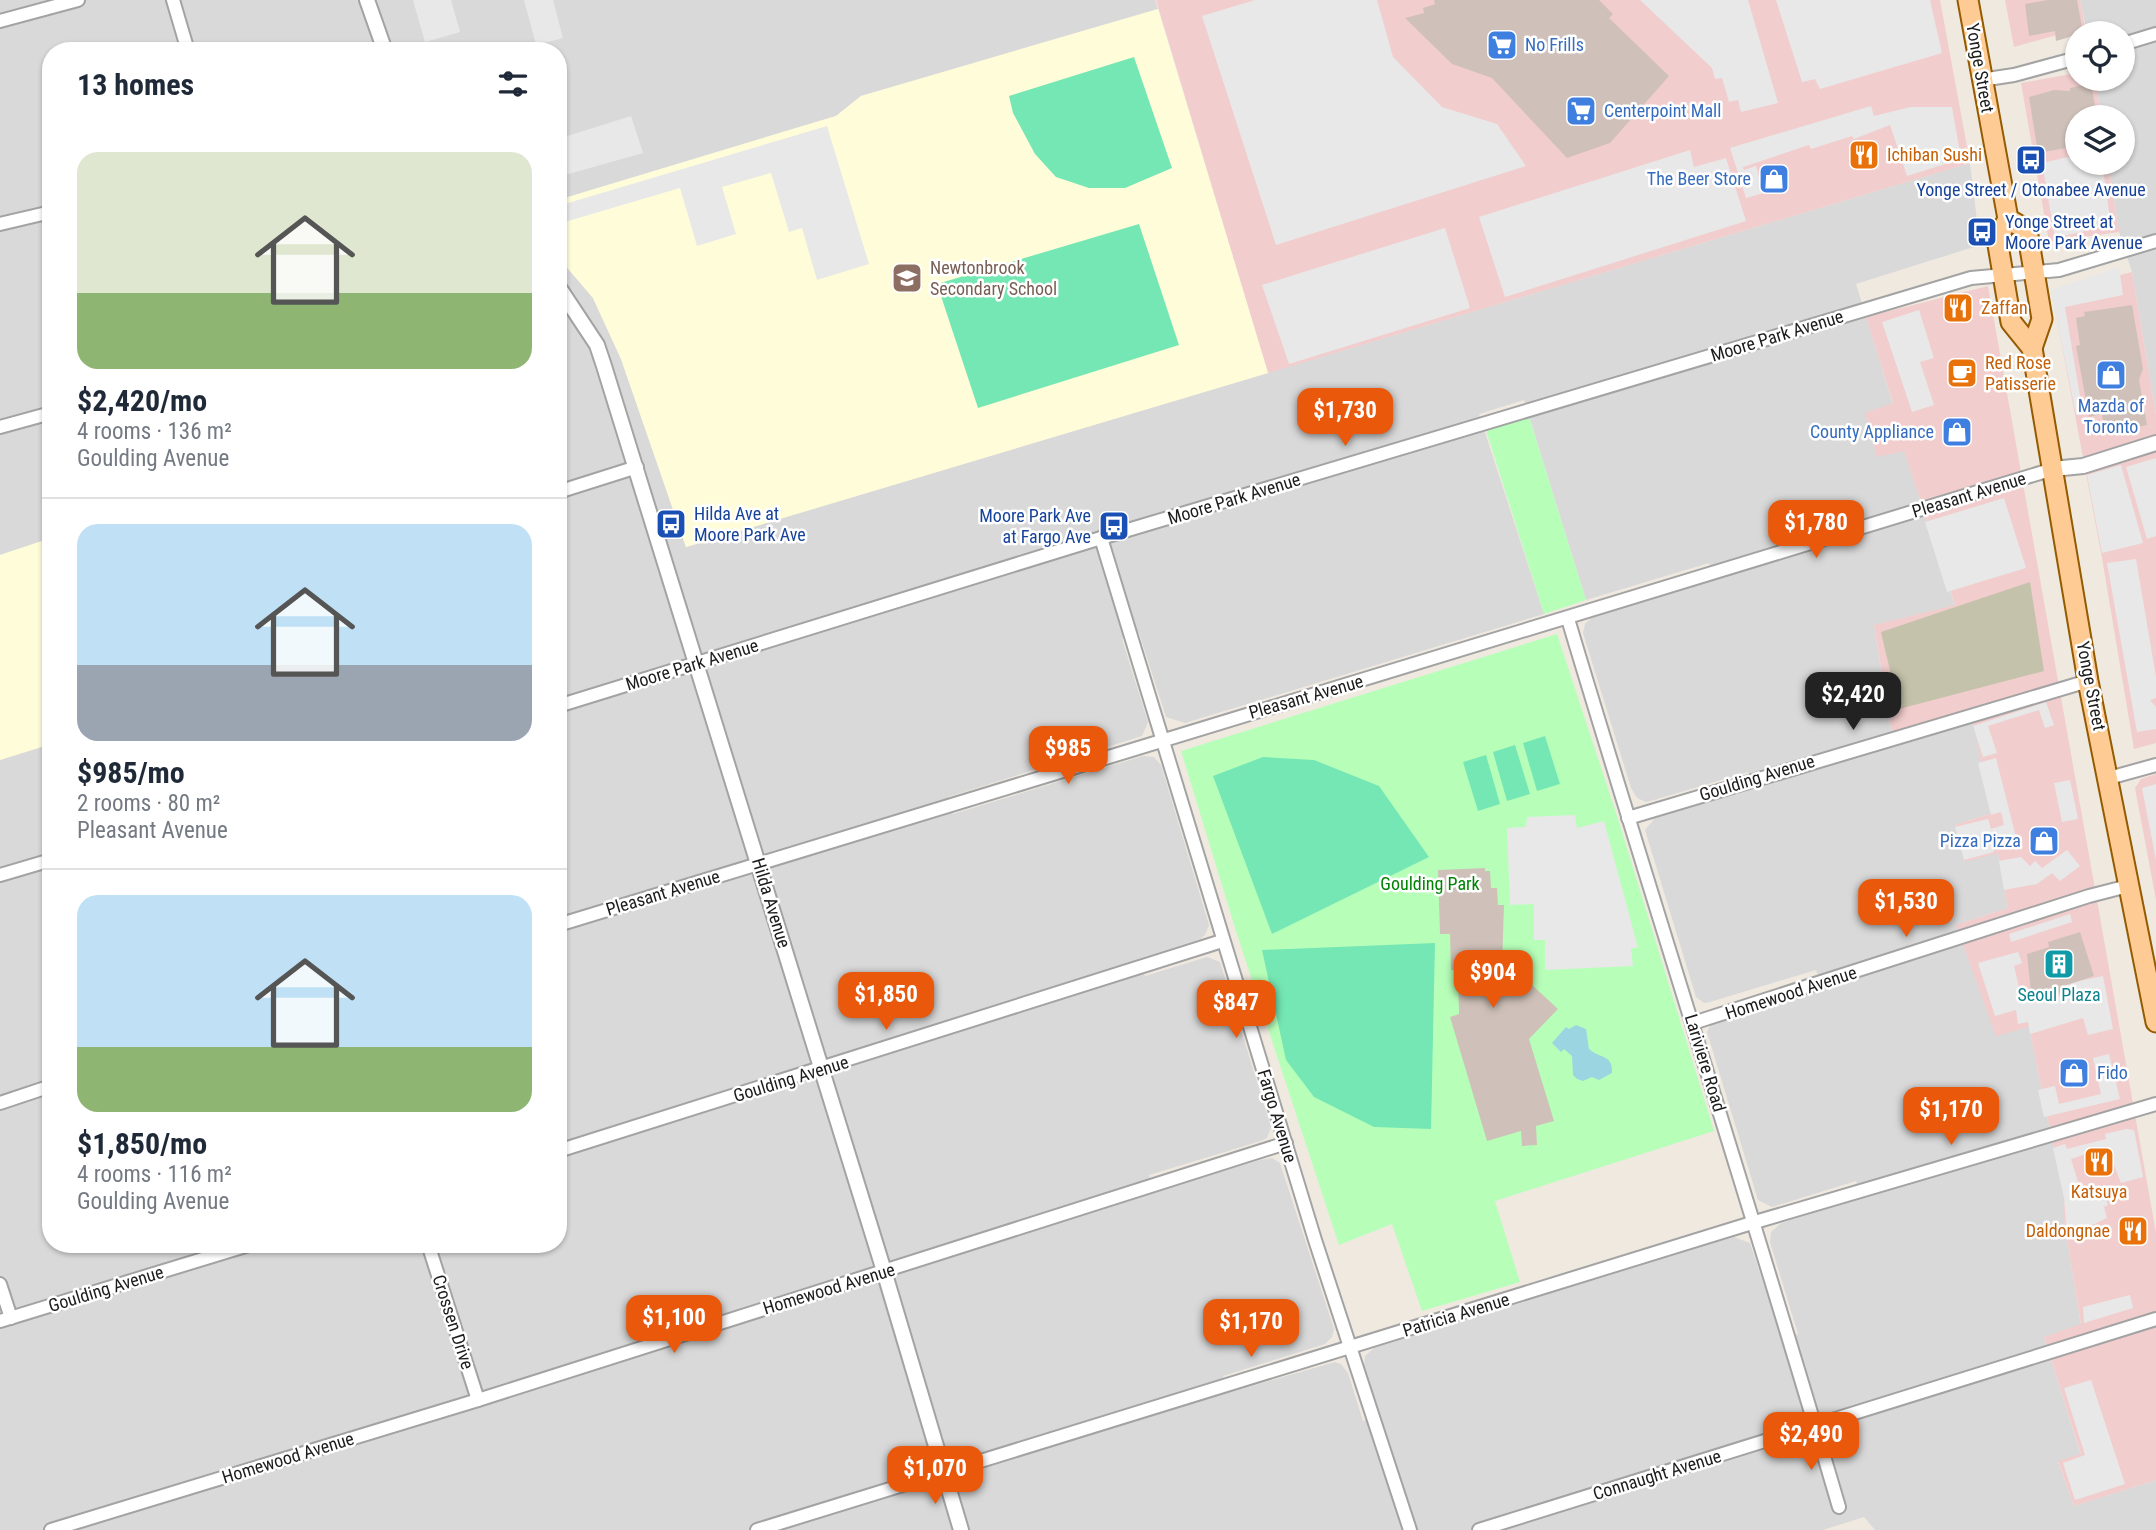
<!DOCTYPE html>
<meta charset="utf-8">
<style>
body{margin:0;font-family:"Roboto Condensed",sans-serif;background:#f6f6f7;color:#1f2937;height:100vh;display:flex;flex-direction:column;font-size:26px;white-space:nowrap}
*{box-sizing:border-box;margin:0}
p{font-size:23px;color:#747a83}
.icon{flex:none;width:38px;height:38px;fill:none;stroke:currentColor;stroke-width:2;stroke-linecap:round;stroke-linejoin:round}
.map{position:relative;flex:1;overflow:hidden}
.details{position:absolute;left:42px;top:42px;width:525px;height:1211px;display:flex;flex-direction:column;background:#fff;border-radius:28px;box-shadow:0 2px 5px #0004}
.details>*{flex:none}
.fabs{position:absolute;left:2065px;top:21px;display:grid;gap:14px}
.fabs a{display:grid;place-items:center;width:70px;height:70px;border-radius:50%;background:#fff;box-shadow:0 2px 5px #0004;font-size:35px}
.price{position:absolute;translate:-50% -60px;padding:0 16px;border-radius:14px;background:#ea580c;color:#fff;font-size:23px;line-height:46px;filter:drop-shadow(0 2px 4px #0008)}
.price::after{content:'';position:absolute;left:50%;top:42px;width:21px;height:16px;margin-left:-10px;background:inherit;clip-path:polygon(0 0,100% 0,50% 100%)}
.price.current{background:#222;color:#fff}
ul{padding:0;list-style:none}
li{display:grid;align-content:center;gap:14px;height:371px;padding:0 35px}
li+li{border-top:2px solid #e0e1e3}
li span{display:grid;place-items:center;height:217px;border-radius:21px;color:#555}
li>.icon{margin-inline-start:auto}
span .icon{width:126px;height:126px;fill:#fffc;stroke-width:1}
li b{font-size:30px}
h2{display:flex;justify-content:space-between;align-items:center;height:84px;padding:0 35px;font-size:30px}
.map>svg:first-child{display:block}
.residential{fill:#dad9d9;fill-rule:evenodd}
.commercial{fill:#f2cdcd}
.education{fill:#fffdd9}
.construction{fill:#c4c2ab}
.park{fill:#b7ffb9}
.pitch{fill:#75e7b4}
.parking{fill:#e8e8e8}
.water{fill:#9bd5e1}
.building{fill:#cfc1b9}
.lines{fill:none;stroke-linecap:round;stroke-linejoin:round}
.minor-casing{stroke:#a3a3a3;stroke-width:16}
.tertiary-casing{stroke:#a3a3a3;stroke-width:18}
.primary-casing{stroke:#945b00;stroke-width:23}
.minor{stroke:#fff;stroke-width:12}
.tertiary{stroke:#fff;stroke-width:14}
.primary{stroke:#ffcb95;stroke-width:19}
.labels{text-anchor:middle;stroke-width:5;stroke-linejoin:round;paint-order:stroke}
.shop-label{font-size:18px;fill:#366cbe;stroke:#fff;text-anchor:start}
.street-label{font-size:18px;fill:#1c1c1c;stroke:#fff}
.food-label{font-size:18px;fill:#c56008;stroke:#fff;text-anchor:start}
.transit-label{font-size:18px;fill:#164399;stroke:#fff;text-anchor:start}
.education-label{font-size:18px;fill:#785e54;stroke:#fff;text-anchor:start}
.park-label{font-size:18px;fill:#008304;stroke:#fff}
.culture-label{font-size:18px;fill:#0d838f;stroke:#fff}
</style>
<div class="map">
<svg width="2156" height="1530" viewBox="0 0 2156 1530">
<rect width="100%" height="100%" fill="#efe9e0"/>
<g class="residential">
<polygon points="0,0 1155,0 1158,9 861,96 836,116 558,200 558,51 51,51 51,538 0,555"/>
<polygon points="2080,0 2156,0 2156,415 2132,272 2119,232 2108,163 2123,163 2123,117 2101,117 2095,79 2123,79 2123,33 2087,33"/>
<path d="M1970,163L1980,245L1856,284L1893,404L1878,456L1904,450L1955,606L1874,626L1894,746L1974,722L1990,814L1955,825L1998,853L2008,908L1956,925L2029,1027L2064,1198V1220L2081,1325L2044,1337L2081,1455L2058,1462L2074,1506L2156,1480V1530H1875L1864,1517L1823,1530H0V760L51,744V1244H558V257L593,298L621,359L686,547ZM1524,400L1586,600L1709,563L1714,580L1591,618L1585,624L1583,633L1631,788L1637,798L1646,802L1654,800L1748,772L1752,788L1655,818L1645,830L1696,997L1704,1003L1710,1002L1816,970L1822,986L1712,1022L1707,1032L1758,1200L1772,1207L1856,1181L1862,1198L1781,1223L1771,1232L1770,1242L1798,1334L1782,1339L1750,1243L1734,1237L1374,1348L1365,1356L1364,1367L1379,1415L1363,1421L1348,1373L1341,1364L1335,1362L1228,1393L1223,1376L1325,1344L1332,1337L1334,1329L1280,1163L1272,1158L1260,1160L1154,1192L1149,1175L1261,1141L1267,1138L1271,1127L1220,962L1207,957L1145,976L1138,959L1200,939L1205,935L1209,925L1161,765L1154,757L1143,756L953,814L948,797L1142,736L1148,722L1122,639L1139,633L1166,717L1185,723L1544,614L1479,414Z"/>
</g>
<g class="commercial">
<polygon points="1156,0 1940,0 1970,163 1268,373"/>
<polygon points="2005,0 2080,0 2085,27 2014,47"/>
<polygon points="2077,73 2077,79 2095,79 2101,117 2077,117 2077,163 2108,163 2119,232 2049,242 2021,83"/>
<polygon points="2132,272 2156,415 2156,743 2134,749 2102,558 2052,293"/>
<polygon points="1988,286 2156,1233 2156,1480 2074,1506 2058,1461 2081,1454 2044,1337 2081,1324 2064,1220 2064,1198 2029,1027 1996,1036 1956,925 2008,908 1998,853 1965,862 1955,825 1990,814 1974,722 1894,746 1874,625 1955,605 1904,451 1877,457 1865,413 1893,403 1866,317"/>
<polygon points="2156,774 2156,900 2135,788 2141,779"/>
</g>
<g class="education">
<polygon points="1158,9 1268,373 686,547 621,359 593,298 558,257 558,200 836,116 861,96"/>
<polygon points="51,538 51,744 0,760 0,555"/>
</g>
<polygon class="construction" points="2030,582 2044,671 1899,709 1881,632"/>
<g class="park">
<polygon points="1529,417 1586,600 1544,614 1486,430"/>
<polygon points="1557,634 1618,819 1714,1131 1495,1201 1520,1282 1422,1311 1392,1224 1339,1245 1236,931 1181,751"/>
</g>
<g class="pitch">
<polygon points="1134,57 1172,168 1125,188 1089,188 1056,177 1035,154 1013,113 1009,96"/>
<polygon points="1139,224 1179,345 978,408 937,284"/>
<polygon points="1545,736 1560,784 1537,791 1523,743"/>
<polygon points="1515,745 1530,794 1507,801 1493,752"/>
<polygon points="1486,755 1500,804 1478,811 1463,762"/>
<polygon points="1263,757 1314,760 1379,786 1429,857 1272,934 1213,776"/>
<polygon points="1435,943 1431,1129 1374,1127 1314,1097 1286,1060 1262,950"/>
</g>
<g class="parking">
<polygon points="413,0 451,0 460,32 425,42"/>
<polygon points="524,0 553,0 563,38 536,45"/>
<polygon points="1255,0 1377,0 1393,57 1442,107 1497,124 1526,166 1276,245 1202,16"/>
<polygon points="1640,0 1748,0 1778,103 1741,112 1738,100 1729,102 1722,78 1715,79 1712,68"/>
<polygon points="1776,0 1930,0 1942,53 1820,89 1815,79 1802,82"/>
<polygon points="1871,106 1874,116 1911,107 1952,107 1961,159 1907,176 1890,125 1854,139 1852,136 1811,149 1809,145 1743,167 1744,170 1756,166 1764,193 1746,198 1730,148"/>
<polygon points="631,116 643,153 558,177 558,139"/>
<polygon points="827,126 869,264 817,280 802,228 789,232 771,173 722,187 736,234 697,246 680,188 558,224 558,206"/>
<polygon points="1690,150 1694,167 1726,158 1746,221 1505,297 1479,217"/>
<polygon points="2077,155 2077,163 2102,163 2111,225 2055,238 2042,163"/>
<polygon points="1445,228 1470,308 1289,364 1262,285"/>
<polygon points="2119,267 2123,295 2065,307 2083,414 2076,415 2051,290"/>
<polygon points="1919,310 1934,358 1920,362 1934,405 1912,412 1882,322"/>
<polygon points="2156,458 2156,536 2147,539 2126,467"/>
<polygon points="2121,465 2143,543 2102,553 2087,475"/>
<polygon points="2004,498 2026,568 1947,592 1925,522"/>
<polygon points="2136,559 2156,677 2156,698 2150,700 2156,707 2156,729 2137,732 2107,563"/>
<polygon points="2046,702 2054,725 2045,728 2039,710 1988,726 1997,753 1983,757 1973,726"/>
<polygon points="1996,758 2016,837 1992,843 1994,852 1964,860 1955,827 1988,819 1991,829 2004,825 2001,812 1991,815 1978,763"/>
<polygon points="2070,780 2078,819 2062,822 2054,783"/>
<polygon points="2156,784 2156,860 2142,788"/>
<polygon points="1575,815 1577,828 1604,821 1638,948 1631,948 1633,966 1545,970 1545,940 1534,940 1534,904 1510,905 1507,828 1526,827 1527,817"/>
<polygon points="2067,850 2080,866 2060,881 2052,873 2037,884 2004,890 1999,861 2021,857 2030,866 2035,861 2042,868"/>
<polygon points="2070,914 2072,922 2011,942 2009,934"/>
<polygon points="2018,952 2022,963 2014,966 2020,992 2028,990 2031,1004 2067,994 2065,984 2103,976 2113,1029 2088,1035 2083,1018 2030,1034 2028,1022 2018,1024 2016,1010 1995,1016 1978,963"/>
<polygon points="2109,1054 2120,1099 2044,1117 2038,1090 2055,1086 2059,1104 2101,1094 2093,1058"/>
<polygon points="2126,1129 2134,1130 2143,1177 2121,1183 2107,1147 2071,1159 2082,1195 2102,1189 2108,1205 2104,1207 2107,1218 2067,1237 2064,1198 2053,1148 2065,1144 2067,1149 2106,1139 2105,1134"/>
<polygon points="2130,1295 2133,1308 2084,1323 2083,1307"/>
<polygon points="2091,1380 2125,1484 2075,1500 2063,1463 2085,1455 2064,1388"/>
</g>
<path class="water" d="M1576,1025L1586,1029L1589,1049C1600,1059 1613,1054 1612,1073L1599,1080L1592,1077L1583,1081L1577,1079L1573,1075L1572,1056L1564,1049L1561,1052L1552,1043L1566,1027L1569,1029Z"/>
<g class="building">
<polygon points="1434,0 1599,0 1613,14 1609,18 1669,76 1610,143 1567,158 1492,78 1452,64 1405,18 1424,13 1423,8 1435,4"/>
<polygon points="2048,0 2077,0 2083,33 2056,41 2055,31 2029,36 2025,4"/>
<polygon points="2091,83 2097,117 2077,117 2077,146 2038,153 2029,97 2054,90 2070,91 2070,88"/>
<polygon points="2132,305 2143,369 2139,380 2147,425 2105,434 2102,414 2089,417 2076,346 2080,345 2076,318 2085,316 2084,312"/>
<polygon points="1485,868 1485,871 1490,871 1491,888 1497,888 1498,905 1504,905 1502,967 1506,967 1507,987 1519,973 1558,1009 1529,1039 1554,1121 1536,1126 1537,1145 1522,1146 1521,1131 1487,1141 1450,1017 1459,1014 1458,970 1451,970 1450,934 1440,934 1438,870"/>
<polygon points="2080,932 2094,976 2064,986 2066,991 2032,1002 2027,954 2049,947 2048,942"/>
</g>
<g class="lines">
<g class="minor-casing">
<g id="minor">
<polyline points="173,0 188,51"/>
<polyline points="0,21 78,0"/>
<polyline points="2123,44 2156,34"/>
<polyline points="1981,80 2014,75 2077,58"/>
<polyline points="0,224 51,212"/>
<polyline points="0,427 51,413"/>
<polyline points="558,492 637,467"/>
<polyline points="1101,538 1315,1240 1410,1530"/>
<path d="M1568,619C1657,916 1752,1210 1839,1507"/>
<polyline points="558,706 1101,538 1971,278 2059,270 2156,241"/>
<polyline points="2109,778 2156,765"/>
<polyline points="1628,818 2088,681"/>
<polyline points="0,875 51,860"/>
<polyline points="558,925 2053,469"/>
<polyline points="1693,1023 2089,896 2128,886"/>
<polyline points="0,1103 51,1086"/>
<polyline points="558,1151 1222,941"/>
<polyline points="428,1244 478,1400"/>
<polyline points="0,1284 11,1318"/>
<polyline points="0,1321 252,1244"/>
<polyline points="51,1530 478,1400 1286,1143"/>
<polyline points="757,1530 1755,1222 2156,1104"/>
<polyline points="1479,1530 2156,1319"/>
</g>
</g>
<g class="tertiary-casing">
<g id="tertiary">
<polyline points="367,0 385,51"/>
<polyline points="558,286 597,345 604,366 884,1271 961,1530"/>
<polyline points="2053,469 2083,466 2156,443"/>
</g>
</g>
<g class="primary-casing">
<g id="primary">
<polyline points="1968,0 2008,219 1997,239 2011,322 2032,348 2088,681 2156,1022"/>
<polyline points="2008,219 2027,230 2042,319 2032,348"/>
</g>
</g>
<use href="#minor" class="minor"/>
<use href="#tertiary" class="tertiary"/>
<use href="#primary" class="primary"/>
</g>
<defs>
<g id="supermarket-square" transform="scale(1.575)"><rect x="-9" y="-9" width="18" height="18" rx="4" fill="#3f7fe0" stroke="#fff"/><path d="M-6-5.5h2.5l.6 2H6L4.5 2H-2.5L-4.4-4H-6ZM-1.5 3.2a1.3 1.3 0 1 0 .1 0ZM3 3.2a1.3 1.3 0 1 0 .1 0Z" fill="#fff"/></g>
<g id="restaurant-square" transform="scale(1.575)"><rect x="-9" y="-9" width="18" height="18" rx="4" fill="#e8710a" stroke="#fff"/><path d="M-5-6h1v4h1v-4h1v4h1v-4h1v5L-1.5 .5V6h-2V.5L-5-1ZM5-6V6H3V1.5H1.5Q1.5-4 5-6Z" fill="#fff"/></g>
<g id="bus-square" transform="scale(1.575)"><rect x="-9" y="-9" width="18" height="18" rx="4" fill="#1a4fb4" stroke="#fff"/><path d="M-5-6H5V4H4V6H2V4H-2V6H-4V4H-5ZM-3.5-4V0h7V-4ZM-3.5 1.2v1.5H-2V1.2ZM2 1.2v1.5H3.5V1.2Z" fill="#fff"/></g>
<g id="shop-square" transform="scale(1.575)"><rect x="-9" y="-9" width="18" height="18" rx="4" fill="#3f7fe0" stroke="#fff"/><path d="M-5-2.5h2.3a2.7 3.5 0 0 1 5.4 0H5L5.5 6h-11ZM-1.5-2.5h3a1.5 2.3 0 0 0-3 0Z" fill="#fff"/></g>
<g id="school-square" transform="scale(1.575)"><rect x="-9" y="-9" width="18" height="18" rx="4" fill="#8d6e63" stroke="#fff"/><path d="M0-5L7-2L0 1L-7-2ZM-4 1L0 2.5L4 1V4Q0 6-4 4Z" fill="#fff"/></g>
<g id="cafe-square" transform="scale(1.575)"><rect x="-9" y="-9" width="18" height="18" rx="4" fill="#e8710a" stroke="#fff"/><path d="M-5.5-4.5H6V0H3Q3 3.5 0 3.5H-2.5Q-5.5 3.5-5.5 0ZM3-3.2v2h1.7v-2ZM-6 4.5H4V6H-6Z" fill="#fff"/></g>
<g id="building-square" transform="scale(1.575)"><rect x="-9" y="-9" width="18" height="18" rx="4" fill="#0f9aa8" stroke="#fff"/><path d="M-4-6H4V6H1V3H-1V6H-4ZM-2.5-4.3h1.7v1.8h-1.7ZM.8-4.3h1.7v1.8H.8ZM-2.5-1h1.7V.8h-1.7ZM.8-1h1.7V.8H.8Z" fill="#fff"/></g>
</defs>
<g fill-rule="evenodd">
<use href="#supermarket-square" x="1502" y="45"/>
<use href="#supermarket-square" x="1581" y="111"/>
<use href="#restaurant-square" x="1864" y="155"/>
<use href="#bus-square" x="2031" y="160"/>
<use href="#shop-square" x="1774" y="179"/>
<use href="#bus-square" x="1982" y="232"/>
<use href="#school-square" x="907" y="278"/>
<use href="#restaurant-square" x="1958" y="308"/>
<use href="#cafe-square" x="1962" y="373"/>
<use href="#shop-square" x="2111" y="375"/>
<use href="#shop-square" x="1957" y="432"/>
<use href="#bus-square" x="671" y="524"/>
<use href="#bus-square" x="1114" y="526"/>
<use href="#shop-square" x="2044" y="841"/>
<use href="#building-square" x="2059" y="964"/>
<use href="#shop-square" x="2074" y="1073"/>
<use href="#restaurant-square" x="2099" y="1162"/>
<use href="#restaurant-square" x="2133" y="1231"/>
</g>
<g class="labels">
<g class="shop-label">
<text x="1525" y="51">No Frills</text>
<text x="1604" y="117">Centerpoint Mall</text>
<text x="1751" y="185" text-anchor="end">The Beer Store</text>
<text x="2111" y="412" text-anchor="middle">Mazda of<tspan x="2111" dy="21">Toronto</tspan></text>
<text x="1934" y="438" text-anchor="end">County Appliance</text>
<text x="2021" y="847" text-anchor="end">Pizza Pizza</text>
<text x="2097" y="1079">Fido</text>
</g>
<g class="street-label">
<text transform="translate(1980 68) rotate(80)" y="6">Yonge Street</text>
<text transform="translate(1777 336) rotate(-17)" y="6">Moore Park Avenue</text>
<text transform="translate(1969 495) rotate(-17)" y="6">Pleasant Avenue</text>
<text transform="translate(1234 499) rotate(-17)" y="6">Moore Park Avenue</text>
<text transform="translate(692 665) rotate(-17)" y="6">Moore Park Avenue</text>
<text transform="translate(2091 686) rotate(79)" y="6">Yonge Street</text>
<text transform="translate(1306 697) rotate(-16)" y="6">Pleasant Avenue</text>
<text transform="translate(1757 778) rotate(-17)" y="6">Goulding Avenue</text>
<text transform="translate(663 893) rotate(-17)" y="6">Pleasant Avenue</text>
<text transform="translate(771 903) rotate(73)" y="6">Hilda Avenue</text>
<text transform="translate(1791 993) rotate(-18)" y="6">Homewood Avenue</text>
<text transform="translate(1705 1063) rotate(73)" y="6">Lariviere Road</text>
<text transform="translate(791 1079) rotate(-17)" y="6">Goulding Avenue</text>
<text transform="translate(1277 1116) rotate(73)" y="6">Fargo Avenue</text>
<text transform="translate(106 1289) rotate(-17)" y="6">Goulding Avenue</text>
<text transform="translate(829 1289) rotate(-17)" y="6">Homewood Avenue</text>
<text transform="translate(1456 1315) rotate(-17)" y="6">Patricia Avenue</text>
<text transform="translate(453 1322) rotate(72)" y="6">Crossen Drive</text>
<text transform="translate(288 1458) rotate(-17)" y="6">Homewood Avenue</text>
<text transform="translate(1657 1475) rotate(-17)" y="6">Connaught Avenue</text>
</g>
<g class="food-label">
<text x="1887" y="161">Ichiban Sushi</text>
<text x="1981" y="314">Zaffan</text>
<text x="1985" y="369">Red Rose<tspan x="1985" dy="21">Patisserie</tspan></text>
<text x="2099" y="1198" text-anchor="middle">Katsuya</text>
<text x="2110" y="1237" text-anchor="end">Daldongnae</text>
</g>
<g class="transit-label">
<text x="2031" y="196" text-anchor="middle">Yonge Street / Otonabee Avenue</text>
<text x="2005" y="228">Yonge Street at<tspan x="2005" dy="21">Moore Park Avenue</tspan></text>
<text x="694" y="520">Hilda Ave at<tspan x="694" dy="21">Moore Park Ave</tspan></text>
<text x="1091" y="522" text-anchor="end">Moore Park Ave<tspan x="1091" dy="21">at Fargo Ave</tspan></text>
</g>
<g class="education-label">
<text x="930" y="274">Newtonbrook<tspan x="930" dy="21">Secondary School</tspan></text>
</g>
<g class="park-label">
<text x="1430" y="890">Goulding Park</text>
</g>
<g class="culture-label">
<text x="2059" y="1001">Seoul Plaza</text>
</g>
</g>
</svg>
<div class="fabs">
<a><svg class="icon" aria-label="locate" viewBox="0 0 24 24"><circle cx="12" cy="12" r="6"/><path d="M12 2v4M12 18v4M2 12h4M18 12h4"/></svg></a>
<a><svg class="icon" aria-label="layers" viewBox="0 0 24 24"><path d="M12 4l9 5-9 5-9-5zM3 14l9 5 9-5"/></svg></a>
</div>
<b class="price" style="left:1345px;top:448px">$1,730</b>
<b class="price" style="left:1816px;top:560px">$1,780</b>
<b class="price current" style="left:1853px;top:732px">$2,420</b>
<b class="price" style="left:1068px;top:786px">$985</b>
<b class="price" style="left:1906px;top:939px">$1,530</b>
<b class="price" style="left:1493px;top:1010px">$904</b>
<b class="price" style="left:886px;top:1032px">$1,850</b>
<b class="price" style="left:1236px;top:1040px">$847</b>
<b class="price" style="left:1951px;top:1147px">$1,170</b>
<b class="price" style="left:674px;top:1355px">$1,100</b>
<b class="price" style="left:1251px;top:1359px">$1,170</b>
<b class="price" style="left:1811px;top:1472px">$2,490</b>
<b class="price" style="left:935px;top:1506px">$1,070</b>
<section class="details">
<h2>13 homes<svg class="icon" aria-label="filters" viewBox="0 0 24 24"><path d="M4 7h16M4 17h16"/><circle cx="9" cy="7" r="2"/><circle cx="15" cy="17" r="2"/></svg></h2>
<ul>
<li><span style="background:linear-gradient(#dfe7d0 65%,#8fb573 0)"><svg class="icon" aria-label="home" viewBox="0 0 24 24"><path d="M3 11l9-7 9 7M6 9v11h12V9"/></svg></span><div><b>$2,420/mo</b><p>4 rooms · 136 m²</p><p>Goulding Avenue</p></div></li>
<li><span style="background:linear-gradient(#bfe0f5 65%,#9aa5b1 0)"><svg class="icon" aria-label="home" viewBox="0 0 24 24"><path d="M3 11l9-7 9 7M6 9v11h12V9"/></svg></span><div><b>$985/mo</b><p>2 rooms · 80 m²</p><p>Pleasant Avenue</p></div></li>
<li><span style="background:linear-gradient(#bfe0f5 70%,#8fb573 0)"><svg class="icon" aria-label="home" viewBox="0 0 24 24"><path d="M3 11l9-7 9 7M6 9v11h12V9"/></svg></span><div><b>$1,850/mo</b><p>4 rooms · 116 m²</p><p>Goulding Avenue</p></div></li>
</ul>
</section>
</div>
